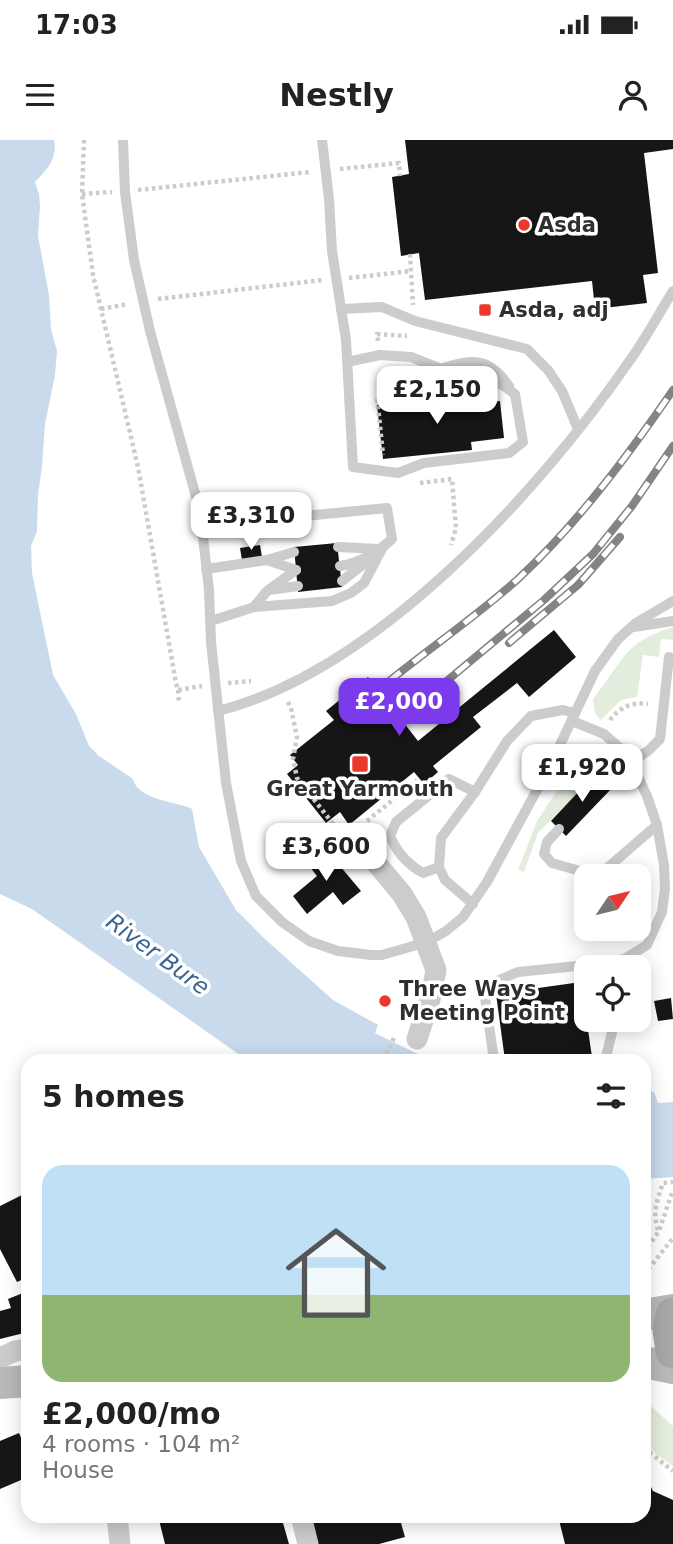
<!DOCTYPE html>
<meta charset="utf-8">
<style>
body{margin:0;font-family:"DejaVu Sans",sans-serif;background:#f2f2f2;color:#222;height:100vh;display:flex;flex-direction:column;font-size:26px;white-space:nowrap}
*{box-sizing:border-box;margin:0}
p{font-size:23px;color:#767676}
.icon{flex:none;width:38px;height:38px;fill:none;stroke:currentColor;stroke-width:2;stroke-linecap:round;stroke-linejoin:round}
.map{position:relative;flex:1;overflow:hidden}
.side{position:absolute;left:21px;top:914px;width:630px;height:469px;display:flex;flex-direction:column;background:#fff;border-radius:21px;box-shadow:0 4px 18px #0003}
.side>*{flex:none}
.needle{width:46px;rotate:55deg}
.fabs{position:absolute;left:574px;top:724px;display:grid;gap:14px}
.fabs a{display:grid;place-items:center;width:77px;height:77px;border-radius:14px;background:#fff;box-shadow:0 4px 18px #0003;font-size:35px}
.price{position:absolute;translate:-50% -60px;padding:0 16px;border-radius:14px;background:#fff;color:#222;font-size:23px;line-height:46px;filter:drop-shadow(0 2px 4px #0008)}
.price::after{content:'';position:absolute;left:50%;top:42px;width:21px;height:16px;margin-left:-10px;background:inherit;clip-path:polygon(0 0,100% 0,50% 100%)}
.price.selected{background:#7c3aed;color:#fff}
ul{padding:0;list-style:none}
li{display:grid;align-content:center;gap:14px;height:371px;padding:0 21px}
li span{display:grid;place-items:center;height:217px;border-radius:21px;color:#555}
li>.icon{margin-inline-start:auto}
span .icon{width:126px;height:126px;fill:#fffc;stroke-width:1}
li b{font-size:30px}
h2{display:flex;justify-content:space-between;align-items:center;height:84px;padding:0 21px;font-size:30px}
.status{display:flex;justify-content:space-between;align-items:center;height:49px;padding:0 35px;background:#fff;direction:ltr}
.status svg{height:19px;fill:currentColor}
header{display:flex;justify-content:space-between;align-items:center;height:91px;padding:0 21px;background:#fff;font-size:32px;font-weight:800}
.map>svg:first-child{display:block}
.green{fill:#e3eddd}
.water{fill:#c9daed}
.building{fill:#161616}
.lines{fill:none;stroke-linecap:round;stroke-linejoin:round}
.path{stroke:#ccc;stroke-width:4.5;stroke-dasharray:3.5 3.5;stroke-linecap:butt}
.lane{stroke:#ccc;stroke-width:10}
.street{stroke:#ccc;stroke-width:21}
.secondary{stroke:#b9b9b9;stroke-width:32}
.primary{stroke:#a7a7a7;stroke-width:35}
.rail-casing{stroke:#848484;stroke-width:8}
.rail{stroke:#fff;stroke-width:5;stroke-dasharray:16;stroke-linecap:butt}
.poi-dot{fill:#ea382d;stroke:#fff;stroke-width:2.5}
.labels{text-anchor:middle;stroke-width:7;stroke-linejoin:round;paint-order:stroke}
.poi-label{font-size:21px;font-weight:bold;fill:#2f2f2f;stroke:#fff;text-anchor:start}
.water-label{font-size:23px;font-style:italic;fill:#3a6694;stroke:#fff}
</style>
<div class="status"><b>17:03</b><svg viewBox="0 0 49 12"><path d="M0 12V9h3v3zM5 12V6h3v6zM10 12V3h3v9zM15 12V0h3v12zM26 1h20v11H26zM47 4h2v5h-2z"/></svg></div>
<header><svg class="icon" aria-label="menu" viewBox="0 0 24 24"><path d="M4 6h16M4 12h16M4 18h16"/></svg>Nestly<svg class="icon" aria-label="person" viewBox="0 0 24 24"><circle cx="12" cy="8" r="4"/><path d="M4 21q1-7 8-7t8 7"/></svg></header>
<div class="map">
<svg width="673" height="1404" viewBox="0 0 673 1404">
<rect width="100%" height="100%" fill="#fff"/>
<g class="green">
<path d="M673,487V500L661,499L659,517L643,515L637,557L621,560L601,580L595,573L593,559C624,521 622,503 673,487Z"/>
<polygon points="601,607 607,610 612,619 538,693 524,732 518,730 537,681 581,614 590,609"/>
<polygon points="644,1260 673,1286 673,1326 656,1314 644,1299"/>
</g>
<g class="water">
<path d="M0,0H54C58,18 47,30 35,42L39,54L40,66L38,96L49,155L51,189L57,211L55,235L45,284L42,326L38,355L37,391L31,406L32,433L53,535L76,574L89,606L99,616L133,639C138,661 177,661 192,669L199,707L236,770L265,799L333,860L378,885L375,893L430,920H247L32,769L0,754Z"/>
<polygon points="647,950 654,952 658,963 673,962 673,1037 644,1039 644,951"/>
</g>
<g class="building">
<polygon points="405,0 673,0 673,9 644,13 658,133 643,135 647,163 595,169 592,141 425,160 419,113 401,116 392,37 409,34"/>
<polygon points="463,256 464,265 500,261 504,298 471,302 472,310 383,319 377,265"/>
<polygon points="337,403 342,447 298,452 294,407"/>
<polygon points="260,405 262,417 242,420 240,408"/>
<polygon points="554,490 576,517 529,557 517,543 473,577 481,587 433,626 438,632 424,644 414,632 349,685 340,672 326,683 287,634 298,625 290,615 334,580 326,571 368,537 418,601"/>
<polygon points="597,632 613,647 566,696 551,681"/>
<polygon points="324,707 361,751 343,765 333,752 307,774 293,756 317,736 306,722"/>
<polygon points="581,842 592,917 568,920 505,920 496,854"/>
<polygon points="671,858 673,879 658,881 654,861"/>
<polygon points="28,1052 28,1137 17,1142 0,1109 0,1066"/>
<polygon points="28,1151 28,1192 0,1199 0,1171 11,1168 8,1159"/>
<polygon points="19,1293 28,1314 28,1337 0,1349 0,1301"/>
<polygon points="644,1333 653,1351 673,1360 673,1404 565,1404 558,1376 644,1376"/>
<polygon points="158,1376 281,1376 289,1404 165,1404"/>
<polygon points="309,1376 399,1376 405,1397 379,1404 317,1404"/>
</g>
<g class="lines">
<g class="path">
<polyline points="84,0 82,54 93,135 138,327 176,543 178,550 202,546"/>
<polyline points="340,29 399,23 400,36"/>
<polyline points="138,50 310,32"/>
<polyline points="82,54 112,52"/>
<polyline points="410,114 413,165"/>
<polyline points="349,138 411,131"/>
<polyline points="158,159 323,140"/>
<polyline points="101,169 128,164"/>
<polyline points="378,201 377,194 407,196"/>
<polyline points="382,230 384,255 377,256 383,315"/>
<polyline points="420,343 452,339 456,388 451,405"/>
<polyline points="228,543 251,541"/>
<polyline points="178,550 179,562"/>
<polyline points="288,562 291,568 297,597 293,619 297,638 334,685"/>
<path d="M610,580C620,567 632,562 648,564"/>
<polyline points="573,618 583,608 592,606"/>
<polyline points="367,681 417,640"/>
<polyline points="383,920 395,896"/>
<path d="M658,1090C652,1072 657,1061 663,1043L673,1042"/>
<polyline points="644,1113 659,1091 673,1050"/>
<polyline points="644,1135 673,1098"/>
<polyline points="644,1308 673,1331"/>
</g>
<g class="lane">
<polyline points="123,0 125,52 134,120 150,191 200,371 209,450 211,502 226,643 241,721 256,756 282,782 309,801 338,811 371,815 382,815 427,802 446,791 463,777 487,742 551,624 595,531 618,499 636,483 673,461"/>
<polyline points="322,0 329,59 332,111 346,200 353,327 398,333 424,323 509,313 523,302 515,254 501,244 464,238 411,217 380,215 347,222"/>
<polyline points="341,169 382,167 415,181 527,209 548,230 562,251 578,289"/>
<path d="M440,229C472,219 488,216 509,246"/>
<path d="M201,386L387,368L392,399C378,412 359,423 340,426"/>
<polyline points="338,407 379,409"/>
<polyline points="267,420 294,412"/>
<polyline points="206,429 267,420 296,430"/>
<polyline points="342,441 366,422"/>
<polyline points="269,450 298,446"/>
<polyline points="254,467 267,451 296,430"/>
<polyline points="211,481 254,467 332,461 351,453 364,443 382,409"/>
<polyline points="634,487 673,481"/>
<path d="M218,571C376,531 538,353 628,223C645,200 658,175 673,151"/>
<polyline points="631,622 648,611 660,599 669,517"/>
<polyline points="605,640 618,629 628,615"/>
<polyline points="559,689 547,702 544,714 552,723 594,735 606,729 657,685"/>
<path d="M439,727L423,733C407,724 397,713 390,696L396,682L449,639L475,652"/>
<polyline points="473,764 445,740 439,727 441,698 475,652 507,601 531,576 563,570 575,573"/>
<polyline points="494,920 485,857 499,840 518,832 606,823 624,819 647,805 662,772 665,749 664,725 657,685 647,656 628,615 604,594 572,581"/>
<polyline points="599,920 606,917 615,880"/>
</g>
<g class="street">
<polyline points="351,693 402,754 416,777 436,830 431,856 417,899"/>
<polyline points="0,1218 15,1211 28,1209"/>
<polyline points="117,1376 120,1404"/>
<polyline points="301,1376 308,1404"/>
</g>
<g class="secondary">
<polyline points="644,1175 673,1170"/>
<polyline points="644,1222 673,1228"/>
<polyline points="0,1243 28,1241"/>
</g>
<polyline class="primary" points="673,1175 670,1191 673,1211"/>
<g class="rail-casing">
<g id="rail">
<polyline points="509,503 578,445 620,397"/>
<path d="M388,542C431,507 477,476 518,439C577,384 627,317 673,250"/>
<polyline points="407,574 544,460 593,414 632,366 673,306"/>
</g>
</g>
<use href="#rail" class="rail"/>
</g>
<g class="poi-dot">
<circle cx="524" cy="85" r="7"/>
<rect x="478" y="163" width="14" height="14" rx="3.5"/>
<rect x="351" y="615" width="18" height="18" rx="3.5"/>
<circle cx="385" cy="861" r="7"/>
</g>
<g class="labels">
<g class="poi-label">
<text x="538" y="92">Asda</text>
<text x="499" y="177">Asda, adj</text>
<text x="360" y="656" text-anchor="middle">Great Yarmouth</text>
<text x="399" y="856">Three Ways<tspan x="399" dy="24">Meeting Point</tspan></text>
</g>
<g class="water-label">
<text transform="translate(158 814) rotate(36)" y="8">River Bure</text>
</g>
</g>
</svg>
<div class="fabs">
<a><svg class="needle" viewBox="-14 -14 28 28"><path d="M0-13l5 13h-10z" fill="#e53935"/><path d="M0 13l5-13h-10z" fill="#767676"/></svg></a>
<a><svg class="icon" aria-label="locate" viewBox="0 0 24 24"><circle cx="12" cy="12" r="6"/><path d="M12 2v4M12 18v4M2 12h4M18 12h4"/></svg></a>
</div>
<b class="price" style="left:437px;top:286px">£2,150</b>
<b class="price" style="left:251px;top:412px">£3,310</b>
<b class="price selected" style="left:399px;top:598px">£2,000</b>
<b class="price" style="left:582px;top:664px">£1,920</b>
<b class="price" style="left:326px;top:743px">£3,600</b>
<section class="side">
<h2>5 homes<svg class="icon" aria-label="filters" viewBox="0 0 24 24"><path d="M4 7h16M4 17h16"/><circle cx="9" cy="7" r="2"/><circle cx="15" cy="17" r="2"/></svg></h2>
<ul>
<li><span style="background:linear-gradient(#bfe0f5 60%,#8fb573 0)"><svg class="icon" aria-label="home" viewBox="0 0 24 24"><path d="M3 11l9-7 9 7M6 9v11h12V9"/></svg></span><div><b>£2,000/mo</b><p>4 rooms · 104 m²</p><p>House</p></div></li>
</ul>
</section>
</div>
